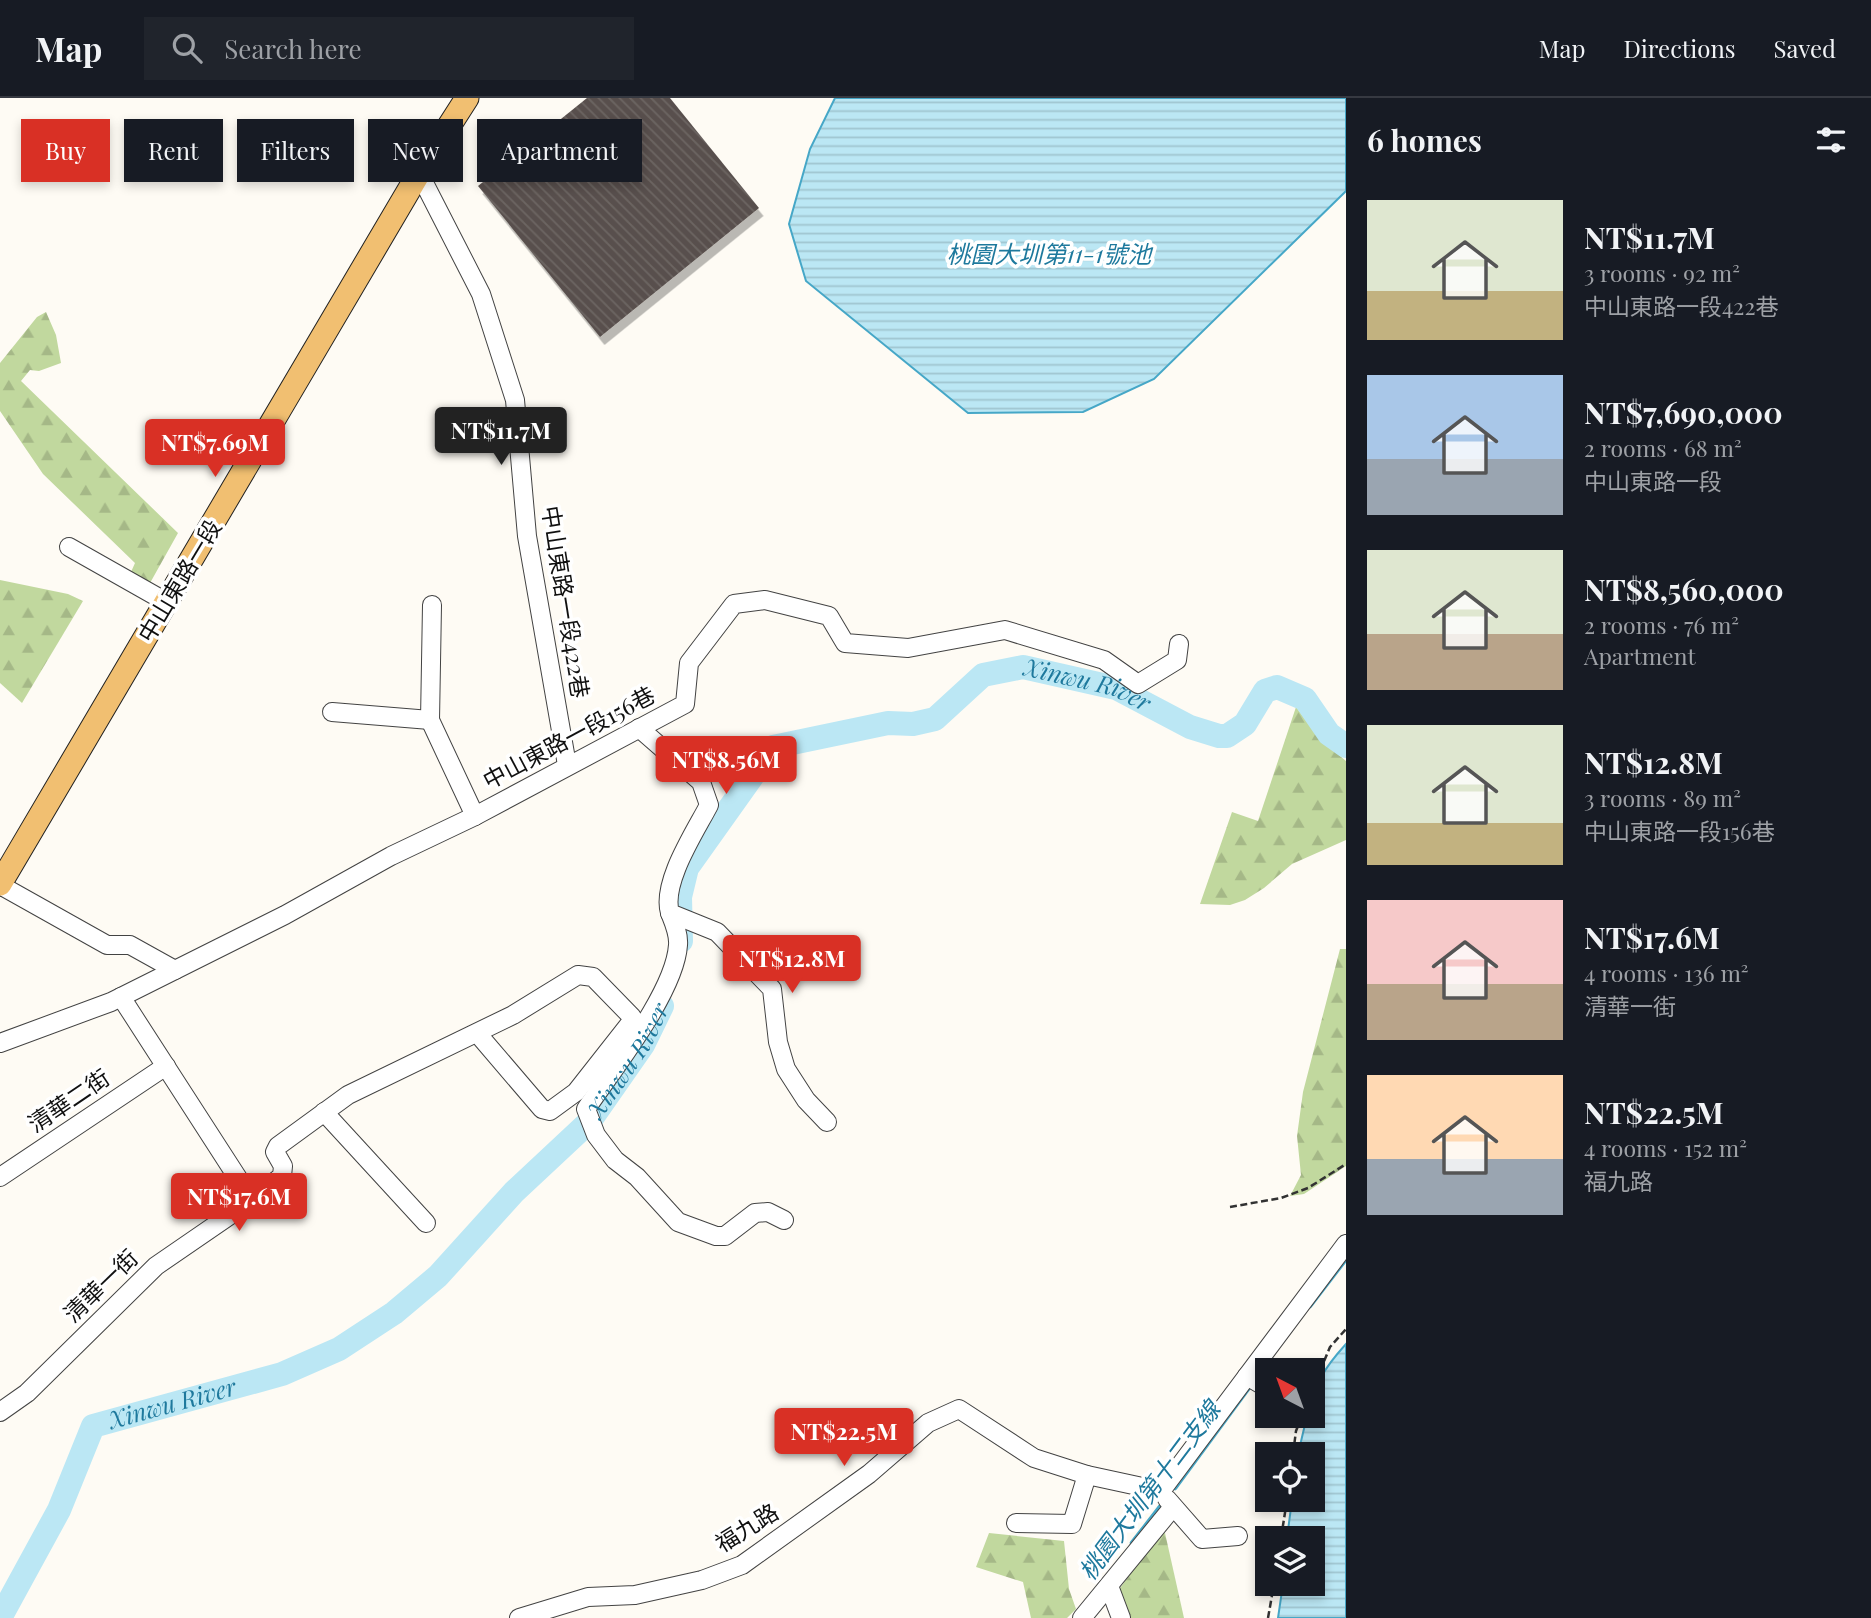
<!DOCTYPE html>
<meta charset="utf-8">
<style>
body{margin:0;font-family:"Playfair Display","Noto Sans TC",serif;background:#20242c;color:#f1f3f6;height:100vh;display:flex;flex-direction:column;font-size:26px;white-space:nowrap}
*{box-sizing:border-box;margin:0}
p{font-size:23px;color:#9ea1a6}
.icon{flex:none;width:38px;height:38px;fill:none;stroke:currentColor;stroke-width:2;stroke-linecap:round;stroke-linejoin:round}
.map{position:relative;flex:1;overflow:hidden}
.drawer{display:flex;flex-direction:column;background:#171b24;width:525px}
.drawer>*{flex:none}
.top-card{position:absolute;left:21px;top:21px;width:665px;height:63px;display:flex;gap:14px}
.needle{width:46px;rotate:319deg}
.fabs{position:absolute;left:1255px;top:1260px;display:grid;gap:14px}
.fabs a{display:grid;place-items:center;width:70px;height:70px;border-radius:0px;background:#171b24;box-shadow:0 4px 10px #0003;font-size:35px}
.price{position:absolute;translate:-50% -60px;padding:0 16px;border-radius:7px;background:#d93025;color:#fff;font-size:23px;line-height:46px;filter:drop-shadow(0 2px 4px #0008)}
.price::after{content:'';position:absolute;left:50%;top:42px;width:21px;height:16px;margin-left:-10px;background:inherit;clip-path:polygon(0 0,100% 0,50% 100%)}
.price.active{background:#222;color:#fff}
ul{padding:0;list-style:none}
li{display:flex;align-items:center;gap:21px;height:175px;padding:0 21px}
li span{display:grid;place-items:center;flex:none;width:196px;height:140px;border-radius:0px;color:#555}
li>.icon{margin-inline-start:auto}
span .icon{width:84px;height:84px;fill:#fffc;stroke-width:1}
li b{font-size:30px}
h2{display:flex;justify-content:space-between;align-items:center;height:84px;padding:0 21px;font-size:30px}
.chip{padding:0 24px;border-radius:0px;background:#171b24;box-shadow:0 4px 10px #0003;font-size:24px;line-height:63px}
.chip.active{background:#d93025;color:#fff}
header{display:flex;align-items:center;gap:42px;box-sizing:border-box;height:98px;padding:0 35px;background:#171b24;border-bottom:2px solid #363941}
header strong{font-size:33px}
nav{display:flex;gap:38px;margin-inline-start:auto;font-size:24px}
.search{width:490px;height:63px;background:#20242c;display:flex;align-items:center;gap:18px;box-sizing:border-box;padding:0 24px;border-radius:0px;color:#9ea1a6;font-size:26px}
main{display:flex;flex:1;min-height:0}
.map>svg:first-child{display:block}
.forest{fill:url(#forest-firs)}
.water{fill:url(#water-rules);stroke:#46a7c7;stroke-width:2}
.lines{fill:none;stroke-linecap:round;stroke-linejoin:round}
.stream{stroke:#46a7c7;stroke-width:4.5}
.river{stroke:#bbe7f4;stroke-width:24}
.building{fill:url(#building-back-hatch);filter:url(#shadow)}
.minor-casing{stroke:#434343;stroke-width:20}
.major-casing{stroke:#212121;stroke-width:25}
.path{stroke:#323232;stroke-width:2.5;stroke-dasharray:7 3.5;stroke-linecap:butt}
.minor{stroke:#fff;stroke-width:18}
.major{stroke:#f1bf71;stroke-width:23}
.labels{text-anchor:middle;stroke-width:7;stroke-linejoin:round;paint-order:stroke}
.street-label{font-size:23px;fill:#101010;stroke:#fff}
.water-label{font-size:24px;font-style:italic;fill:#1e799d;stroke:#fff}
</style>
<header>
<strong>Map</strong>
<div class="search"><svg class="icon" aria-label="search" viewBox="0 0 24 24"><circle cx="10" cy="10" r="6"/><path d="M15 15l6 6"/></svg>Search here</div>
<nav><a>Map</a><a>Directions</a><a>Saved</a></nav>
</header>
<main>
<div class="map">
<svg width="1346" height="1520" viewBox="0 0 1346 1520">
<defs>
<pattern id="forest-firs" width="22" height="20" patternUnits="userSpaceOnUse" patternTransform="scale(1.75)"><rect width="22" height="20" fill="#c1d89e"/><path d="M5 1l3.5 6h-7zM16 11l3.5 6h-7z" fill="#a5b887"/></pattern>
<pattern id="water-rules" width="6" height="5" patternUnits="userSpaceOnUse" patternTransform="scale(1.75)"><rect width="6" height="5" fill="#bbe7f4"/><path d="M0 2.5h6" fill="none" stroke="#a0c5d0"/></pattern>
<pattern id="building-back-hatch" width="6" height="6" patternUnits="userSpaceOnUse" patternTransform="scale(1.75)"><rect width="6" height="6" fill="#59504d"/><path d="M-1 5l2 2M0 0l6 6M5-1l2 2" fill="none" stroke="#6c6562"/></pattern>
<filter id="shadow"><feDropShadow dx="4.5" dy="8" stdDeviation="0" flood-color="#0004"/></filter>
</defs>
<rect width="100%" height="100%" fill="#fefbf4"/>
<g class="forest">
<polygon points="46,214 56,237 61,265 39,273 30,272 21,283 178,435 145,494 127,483 135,465 43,376 0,313 0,265 37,219"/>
<polygon points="0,482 68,496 83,503 22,605 0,585"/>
<polygon points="1296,609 1322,643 1346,663 1346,742 1292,766 1264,790 1245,802 1230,807 1200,806 1232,714 1258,723"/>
<polygon points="1340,851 1346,851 1346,1068 1304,1096 1290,1098 1301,1077 1297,1038 1303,994"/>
<polygon points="989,1435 1064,1443 1069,1491 1076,1511 1067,1520 1031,1520 1023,1484 976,1469"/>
<polygon points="1165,1435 1184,1520 1117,1520 1113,1500 1158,1437"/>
</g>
<g class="water">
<polygon points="835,0 1346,0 1346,93 1154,281 1083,314 968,315 806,183 789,126 810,51"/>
<path d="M1346,1246V1520H1278L1283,1486H1312V1440H1287L1292,1402H1312V1356H1298L1307,1318H1312C1312,1287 1326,1268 1346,1246Z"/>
</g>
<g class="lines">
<g class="stream">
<polyline points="1310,1208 1346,1161"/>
<polyline points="1175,1390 1251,1287"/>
<polyline points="1132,1445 1163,1405"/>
</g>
<g class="river">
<path id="s1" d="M681,843L680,799L687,770L773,649L888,625L913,626L935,621L983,577L1023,569L1116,590L1190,629L1219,638H1227L1245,626L1265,593L1277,589L1305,601L1329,636L1346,648"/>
<path id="s2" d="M0,1520L59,1412L93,1328L282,1276L339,1251L394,1215L438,1178L514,1094L590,1023L643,947L662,908"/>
</g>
</g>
<polygon class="building" points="587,0 670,0 759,110 600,239 478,88"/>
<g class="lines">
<g class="minor-casing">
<g id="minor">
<polyline points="419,75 481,196 515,302 527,438 567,667"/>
<polyline points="69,449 168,505"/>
<polyline points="432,507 430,622 475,718"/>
<polyline points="332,614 430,622"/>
<path d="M639,630L701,684L709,707C695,734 661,785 670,815L717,834L772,891L778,944L786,971L806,1002L827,1024"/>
<polyline points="0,787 107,847 130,847 175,872"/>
<path d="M670,815C674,825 679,836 678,847C675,894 613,971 586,1011L596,1037L615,1062L637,1079L678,1124L716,1138H725L755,1115L768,1114L784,1122"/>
<polyline points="0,945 111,904 285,817 391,758 475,718 685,606 689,565 734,506 765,502 829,518 845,545 908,550 1005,532 1104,562 1138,586 1177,562 1179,546"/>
<polyline points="324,1014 426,1125"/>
<polyline points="0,1079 166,968"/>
<polyline points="252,1102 282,1078 283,1068 275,1054 278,1048 348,997 513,917 578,877 593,879 632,919 631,924 576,994 550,1013 542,1011 477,935"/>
<polyline points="1247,1278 1267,1290"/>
<polyline points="0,1314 27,1295 156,1168 252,1102 121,899"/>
<polyline points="1161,1393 1346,1146"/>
<polyline points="1167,1401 1202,1441 1238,1438"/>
<polyline points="1016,1425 1072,1426 1087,1377"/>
<polyline points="1109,1488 1121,1520"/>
<polyline points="519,1520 588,1499 635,1497 702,1482 742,1467 869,1376 928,1325 959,1311 1034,1360 1087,1377 1161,1393"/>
<polyline points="1082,1520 1173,1409"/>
</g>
</g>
<g class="major-casing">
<polyline id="major" points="0,786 419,75 467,0"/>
</g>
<g class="path">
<polyline points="1230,1109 1281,1100 1308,1090 1346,1066"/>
<polyline points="1312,1292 1330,1249 1346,1231"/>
<polyline points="1293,1356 1296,1333 1302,1318"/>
<polyline points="1281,1440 1287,1402"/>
<polyline points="1268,1520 1274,1486"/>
</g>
<use href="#minor" class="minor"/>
<use href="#major" class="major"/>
</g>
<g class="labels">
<g class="street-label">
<text transform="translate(180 483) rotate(-59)" y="8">中山東路一段</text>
<text transform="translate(565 504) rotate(81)" y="8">中山東路一段422巷</text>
<text transform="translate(569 640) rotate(-28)" y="8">中山東路一段156巷</text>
<text transform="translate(69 1003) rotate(-34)" y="8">清華二街</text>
<text transform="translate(101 1188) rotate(-44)" y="8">清華一街</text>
<text transform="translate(747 1430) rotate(-32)" y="8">福九路</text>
</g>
<g class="water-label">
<text x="1049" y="165">桃園大圳第11-1號池</text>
<text dy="8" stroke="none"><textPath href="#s1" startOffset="560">Xinwu River</textPath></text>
<text dy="8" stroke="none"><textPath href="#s2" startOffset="884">Xinwu River</textPath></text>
<text dy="8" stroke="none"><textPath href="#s2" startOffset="296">Xinwu River</textPath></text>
<text transform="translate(1150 1393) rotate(-53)" y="8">桃園大圳第十二支線</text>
</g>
</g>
</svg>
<div class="fabs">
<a><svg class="needle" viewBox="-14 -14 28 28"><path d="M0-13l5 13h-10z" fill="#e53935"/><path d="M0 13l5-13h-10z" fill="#9ea1a6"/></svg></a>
<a><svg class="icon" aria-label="locate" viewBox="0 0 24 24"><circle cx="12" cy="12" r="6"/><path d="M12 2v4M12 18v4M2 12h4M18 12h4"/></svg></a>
<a><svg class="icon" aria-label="layers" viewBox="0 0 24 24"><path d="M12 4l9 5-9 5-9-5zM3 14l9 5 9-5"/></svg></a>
</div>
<b class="price active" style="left:501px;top:369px">NT$11.7M</b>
<b class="price" style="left:215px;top:381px">NT$7.69M</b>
<b class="price" style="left:726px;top:698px">NT$8.56M</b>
<b class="price" style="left:792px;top:897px">NT$12.8M</b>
<b class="price" style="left:239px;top:1135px">NT$17.6M</b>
<b class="price" style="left:844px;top:1370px">NT$22.5M</b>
<div class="top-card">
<a class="chip active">Buy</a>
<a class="chip">Rent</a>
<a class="chip">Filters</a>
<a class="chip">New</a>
<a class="chip">Apartment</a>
</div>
</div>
<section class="drawer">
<h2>6 homes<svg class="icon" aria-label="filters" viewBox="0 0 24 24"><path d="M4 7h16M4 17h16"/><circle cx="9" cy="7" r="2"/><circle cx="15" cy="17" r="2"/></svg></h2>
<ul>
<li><span style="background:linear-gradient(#dfe7d0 65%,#c2b280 0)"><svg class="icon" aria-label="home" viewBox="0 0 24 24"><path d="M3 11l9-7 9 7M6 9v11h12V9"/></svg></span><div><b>NT$11.7M</b><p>3 rooms · 92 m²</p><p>中山東路一段422巷</p></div></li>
<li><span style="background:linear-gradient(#a9c7e8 60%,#9aa5b1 0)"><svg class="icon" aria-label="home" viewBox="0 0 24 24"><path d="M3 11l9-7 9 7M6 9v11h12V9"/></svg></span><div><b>NT$7,690,000</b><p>2 rooms · 68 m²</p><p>中山東路一段</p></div></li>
<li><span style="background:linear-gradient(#dfe7d0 60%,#b9a48a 0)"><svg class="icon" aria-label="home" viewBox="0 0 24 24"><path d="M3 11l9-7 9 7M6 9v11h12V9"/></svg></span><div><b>NT$8,560,000</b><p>2 rooms · 76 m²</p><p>Apartment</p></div></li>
<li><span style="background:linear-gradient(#dfe7d0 70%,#c2b280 0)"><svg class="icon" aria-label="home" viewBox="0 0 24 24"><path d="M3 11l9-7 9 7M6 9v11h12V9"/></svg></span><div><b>NT$12.8M</b><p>3 rooms · 89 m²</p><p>中山東路一段156巷</p></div></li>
<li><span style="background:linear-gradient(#f6c9c9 60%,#b9a48a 0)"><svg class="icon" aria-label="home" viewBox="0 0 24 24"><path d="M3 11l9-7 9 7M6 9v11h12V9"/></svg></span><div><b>NT$17.6M</b><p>4 rooms · 136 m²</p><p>清華一街</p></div></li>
<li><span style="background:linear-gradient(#ffd9b3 60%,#9aa5b1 0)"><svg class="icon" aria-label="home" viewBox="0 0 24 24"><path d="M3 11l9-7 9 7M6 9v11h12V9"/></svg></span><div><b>NT$22.5M</b><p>4 rooms · 152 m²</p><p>福九路</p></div></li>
</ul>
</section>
</main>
